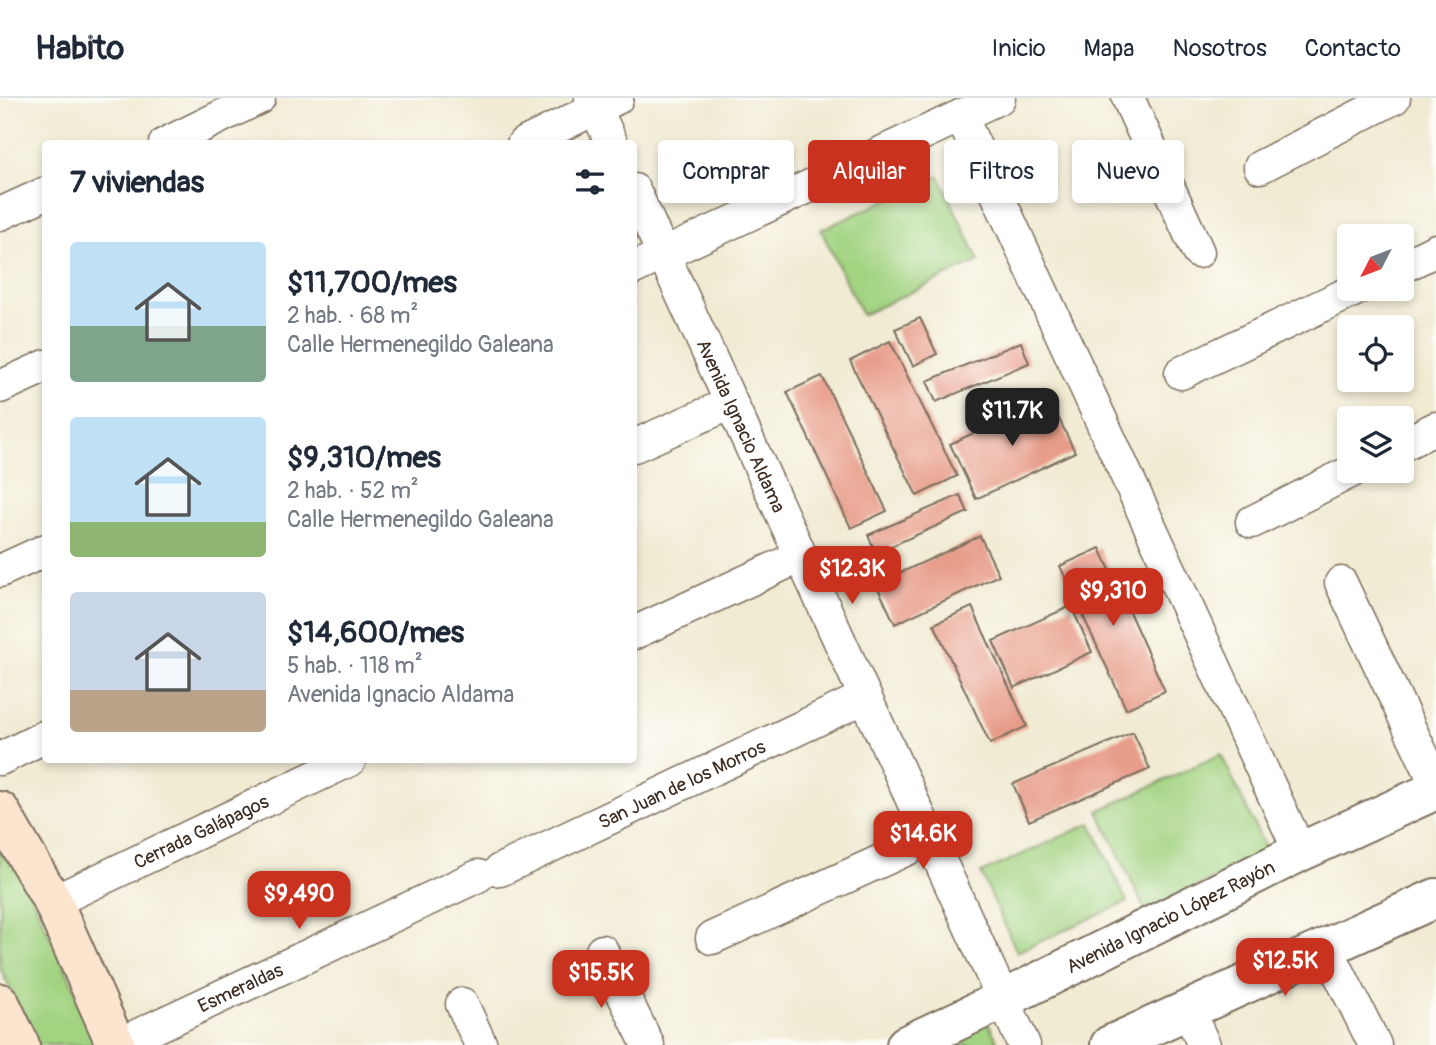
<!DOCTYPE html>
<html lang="es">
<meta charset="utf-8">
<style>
body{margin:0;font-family:Pangolin,sans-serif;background:#f2f2f3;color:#1f2937;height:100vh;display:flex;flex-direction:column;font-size:26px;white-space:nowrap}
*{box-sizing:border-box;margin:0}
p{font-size:23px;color:#747a83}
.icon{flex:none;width:38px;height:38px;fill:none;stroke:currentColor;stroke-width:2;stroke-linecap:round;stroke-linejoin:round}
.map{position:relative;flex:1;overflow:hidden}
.side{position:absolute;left:42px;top:42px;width:595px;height:623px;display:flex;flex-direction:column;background:#fff;border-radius:7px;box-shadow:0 4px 10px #0003}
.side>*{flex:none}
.hud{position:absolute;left:658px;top:42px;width:665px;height:63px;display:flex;gap:14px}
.needle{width:46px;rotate:228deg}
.buttons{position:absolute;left:1337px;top:126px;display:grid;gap:14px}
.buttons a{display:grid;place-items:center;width:77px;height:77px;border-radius:7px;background:#fff;box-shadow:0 4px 10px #0003;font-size:35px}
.price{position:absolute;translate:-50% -60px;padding:0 16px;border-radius:14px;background:#c8321e;color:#fff;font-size:23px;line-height:46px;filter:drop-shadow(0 2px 4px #0008)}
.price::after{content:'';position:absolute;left:50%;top:42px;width:21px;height:16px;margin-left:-10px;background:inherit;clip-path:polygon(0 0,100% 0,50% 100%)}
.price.current{background:#222;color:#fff}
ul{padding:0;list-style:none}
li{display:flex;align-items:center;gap:21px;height:175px;padding:0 28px}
li span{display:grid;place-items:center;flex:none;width:196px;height:140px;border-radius:7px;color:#555}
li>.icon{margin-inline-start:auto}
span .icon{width:84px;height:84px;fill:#fffc;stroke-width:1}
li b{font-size:30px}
h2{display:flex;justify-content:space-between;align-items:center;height:84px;padding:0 28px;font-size:30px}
.chip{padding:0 24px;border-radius:7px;background:#fff;box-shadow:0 4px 10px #0003;font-size:24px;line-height:63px}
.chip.current{background:#c8321e;color:#fff}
header{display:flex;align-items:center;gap:42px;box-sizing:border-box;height:98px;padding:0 35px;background:#fff;border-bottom:2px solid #e0e1e3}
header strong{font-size:33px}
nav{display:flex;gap:38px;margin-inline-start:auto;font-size:24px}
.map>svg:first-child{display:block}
.green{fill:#a2d381;stroke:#6e7e50;stroke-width:2}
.building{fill:#e89d8a}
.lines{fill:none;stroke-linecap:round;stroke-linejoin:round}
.minor-casing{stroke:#7b6e5d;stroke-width:35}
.tertiary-casing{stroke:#7b6e5d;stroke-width:42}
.secondary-casing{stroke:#7b6e5d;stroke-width:42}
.minor{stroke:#fff;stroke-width:32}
.tertiary{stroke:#fff;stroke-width:38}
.secondary{stroke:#fce5cf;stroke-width:38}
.labels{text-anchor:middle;stroke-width:5;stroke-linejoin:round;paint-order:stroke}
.street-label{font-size:19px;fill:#3b2a1e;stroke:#fdfcf7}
</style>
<header>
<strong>Habito</strong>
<nav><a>Inicio</a><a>Mapa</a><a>Nosotros</a><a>Contacto</a></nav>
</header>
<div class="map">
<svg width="1436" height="947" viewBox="0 0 1436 947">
<rect width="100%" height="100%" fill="#fdfcf7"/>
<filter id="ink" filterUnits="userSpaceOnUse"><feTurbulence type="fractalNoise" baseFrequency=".0143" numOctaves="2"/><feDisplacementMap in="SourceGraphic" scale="14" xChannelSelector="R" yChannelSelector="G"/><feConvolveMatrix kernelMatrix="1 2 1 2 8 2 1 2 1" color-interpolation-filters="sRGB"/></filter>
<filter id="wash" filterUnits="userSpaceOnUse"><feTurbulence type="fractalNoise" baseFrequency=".00686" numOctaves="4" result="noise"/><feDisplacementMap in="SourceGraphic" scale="28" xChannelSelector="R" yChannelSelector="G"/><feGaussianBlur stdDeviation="1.57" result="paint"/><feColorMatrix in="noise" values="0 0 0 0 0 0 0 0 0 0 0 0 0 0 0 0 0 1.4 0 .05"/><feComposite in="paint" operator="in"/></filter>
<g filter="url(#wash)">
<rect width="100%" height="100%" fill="#f1ebd3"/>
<g class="green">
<polygon points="939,78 979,163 862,217 821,132"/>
<polygon points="1221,656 1268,756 1145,812 1098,713"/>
<polygon points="1091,725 1127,804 1017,854 981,775"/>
<polygon points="0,740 25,784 101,947 38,947 0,870"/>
<polygon points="988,924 999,947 941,947"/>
</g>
<g id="blocks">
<g class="building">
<polygon points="920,220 937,256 913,268 895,231"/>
<polygon points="890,243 957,378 917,398 850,263"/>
<polygon points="1021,244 1029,265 936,304 927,283"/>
<polygon points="822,278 887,413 851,430 787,294"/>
<polygon points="1049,300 1075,354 976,401 950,346"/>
<polygon points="960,397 968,414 876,455 868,437"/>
<polygon points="980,438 999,477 895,526 876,486"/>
<polygon points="1100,450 1165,593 1126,611 1060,468"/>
<polygon points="1071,508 1092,554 1014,590 993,543"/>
<polygon points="972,509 1027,628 990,646 934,526"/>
<polygon points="1133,634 1150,671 1029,723 1013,686"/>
</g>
</g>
</g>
<g filter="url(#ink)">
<use href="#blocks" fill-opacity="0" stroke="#7b6e5d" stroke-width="2"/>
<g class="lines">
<g class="minor-casing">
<g id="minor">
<polyline points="591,0 612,46"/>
<polyline points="1128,0 1198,154"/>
<polyline points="961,18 1300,754"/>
<polyline points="165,46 259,0"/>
<polyline points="523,46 617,0"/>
<polyline points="1260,69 1394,0"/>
<path id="s1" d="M634,92L1024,947"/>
<polyline points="0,116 46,95"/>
<polyline points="1402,169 1436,152"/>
<polyline points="634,170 999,0"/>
<polyline points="1181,275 1357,191"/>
<polyline points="0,289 46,268"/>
<polyline points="1402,347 1436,330"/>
<polyline points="634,348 731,305"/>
<polyline points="1252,424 1352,373"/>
<polyline points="0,473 46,452"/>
<polyline points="1341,485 1429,671 1436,692"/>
<polyline points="634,535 801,458"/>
<polyline points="0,661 46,638"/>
<path id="s2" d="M500,772L865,599"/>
<path id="s3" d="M53,804L350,662"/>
<polyline points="712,840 929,741"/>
<polyline points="1326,849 1375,947"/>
<polyline points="602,853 648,947"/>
<polyline points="462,906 481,947"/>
<polyline points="1188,912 1204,947"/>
<path id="s4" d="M117,947L478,778"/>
</g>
</g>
<g class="tertiary-casing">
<g id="tertiary">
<path id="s5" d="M906,947L1002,902L1300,754L1436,692"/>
<polyline points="1110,947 1436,800"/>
</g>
</g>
<g class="secondary-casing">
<g id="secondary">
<polyline points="0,713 53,804 116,947"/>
<polyline points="0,905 20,947"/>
</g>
</g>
<use href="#minor" class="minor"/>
<use href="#tertiary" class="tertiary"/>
<use href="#secondary" class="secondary"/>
</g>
</g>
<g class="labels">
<g class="street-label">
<text dy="7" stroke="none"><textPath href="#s1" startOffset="259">Avenida Ignacio Aldama</textPath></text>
<text dy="7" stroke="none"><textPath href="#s2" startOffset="201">San Juan de los Morros</textPath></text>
<text dy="7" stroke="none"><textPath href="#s3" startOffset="164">Cerrada Galápagos</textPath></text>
<text dy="7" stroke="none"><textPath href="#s5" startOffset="294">Avenida Ignacio López Rayón</textPath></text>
<text dy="7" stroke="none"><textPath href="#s4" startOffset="136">Esmeraldas</textPath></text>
</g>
</g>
</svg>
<div class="buttons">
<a><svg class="needle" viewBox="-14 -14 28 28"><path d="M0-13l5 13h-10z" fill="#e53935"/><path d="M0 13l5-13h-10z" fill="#747a83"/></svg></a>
<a><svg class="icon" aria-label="locate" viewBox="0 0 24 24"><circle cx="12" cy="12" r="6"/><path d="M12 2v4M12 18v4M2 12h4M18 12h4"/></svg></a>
<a><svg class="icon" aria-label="layers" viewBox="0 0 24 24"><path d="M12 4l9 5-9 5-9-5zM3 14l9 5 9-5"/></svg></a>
</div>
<b class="price current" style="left:1012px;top:350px">$11.7K</b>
<b class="price" style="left:852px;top:508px">$12.3K</b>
<b class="price" style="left:1113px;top:530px">$9,310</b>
<b class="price" style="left:923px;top:773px">$14.6K</b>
<b class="price" style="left:299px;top:833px">$9,490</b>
<b class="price" style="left:1285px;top:900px">$12.5K</b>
<b class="price" style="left:601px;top:912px">$15.5K</b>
<div class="hud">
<a class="chip">Comprar</a>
<a class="chip current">Alquilar</a>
<a class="chip">Filtros</a>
<a class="chip">Nuevo</a>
</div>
<section class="side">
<h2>7 viviendas<svg class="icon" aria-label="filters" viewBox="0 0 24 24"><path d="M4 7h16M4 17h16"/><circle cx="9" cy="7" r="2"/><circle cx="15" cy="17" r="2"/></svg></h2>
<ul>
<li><span style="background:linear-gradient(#bfe0f5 60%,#7fa58c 0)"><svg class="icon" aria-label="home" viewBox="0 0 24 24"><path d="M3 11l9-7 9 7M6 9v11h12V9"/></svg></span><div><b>$11,700/mes</b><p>2 hab. · 68 m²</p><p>Calle Hermenegildo Galeana</p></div></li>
<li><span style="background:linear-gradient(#bfe0f5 75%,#8fb573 0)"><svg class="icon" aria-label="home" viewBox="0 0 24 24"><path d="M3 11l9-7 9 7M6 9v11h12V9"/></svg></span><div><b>$9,310/mes</b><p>2 hab. · 52 m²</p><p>Calle Hermenegildo Galeana</p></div></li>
<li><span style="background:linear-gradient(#c9d6e8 70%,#b9a48a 0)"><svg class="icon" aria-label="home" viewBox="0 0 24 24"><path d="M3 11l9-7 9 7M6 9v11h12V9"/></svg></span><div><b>$14,600/mes</b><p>5 hab. · 118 m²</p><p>Avenida Ignacio Aldama</p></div></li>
</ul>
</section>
</div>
